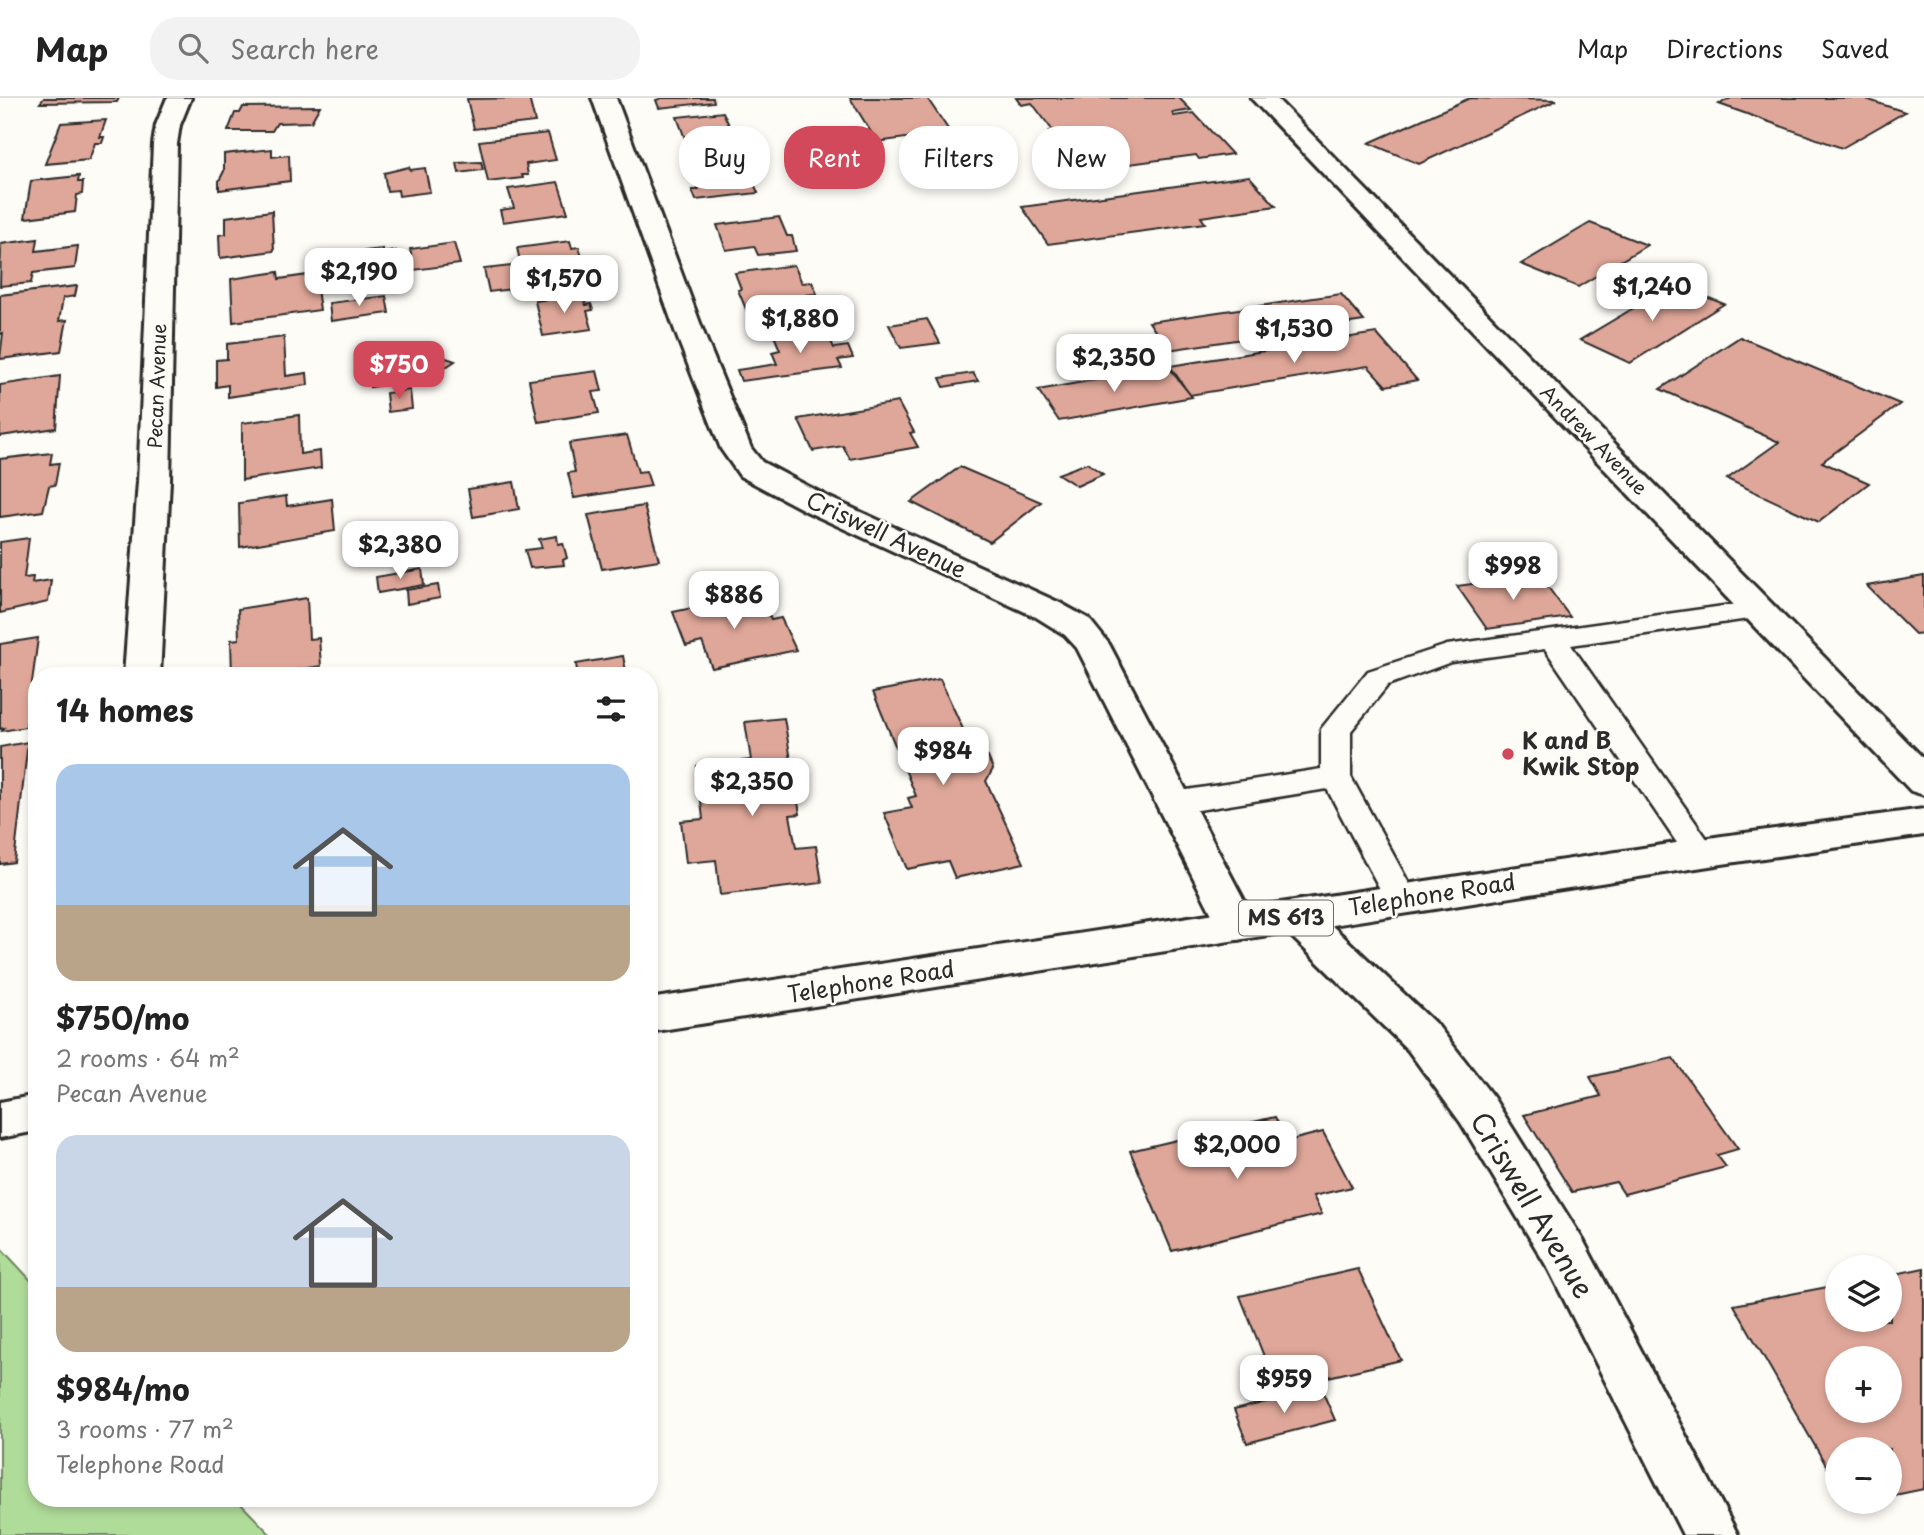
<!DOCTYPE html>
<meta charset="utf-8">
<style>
body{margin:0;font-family:"Playpen Sans",sans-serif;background:#f2f2f2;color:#222;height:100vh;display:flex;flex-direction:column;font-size:26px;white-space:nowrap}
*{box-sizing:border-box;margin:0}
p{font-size:23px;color:#767676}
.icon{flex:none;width:38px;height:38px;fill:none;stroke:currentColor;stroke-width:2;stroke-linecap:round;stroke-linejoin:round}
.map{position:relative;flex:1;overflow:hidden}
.panel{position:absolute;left:28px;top:569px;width:630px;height:840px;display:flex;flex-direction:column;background:#fff;border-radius:28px;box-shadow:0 4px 10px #0003}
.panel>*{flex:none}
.hud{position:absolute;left:679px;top:28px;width:665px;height:63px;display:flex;gap:14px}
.buttons{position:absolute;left:1825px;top:1157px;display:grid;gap:14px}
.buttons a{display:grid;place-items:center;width:77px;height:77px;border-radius:50%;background:#fff;box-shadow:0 4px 10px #0003;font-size:35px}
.price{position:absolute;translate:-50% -60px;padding:0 16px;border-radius:14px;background:#fff;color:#222;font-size:23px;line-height:46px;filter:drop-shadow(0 2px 4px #0008)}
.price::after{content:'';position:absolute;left:50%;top:42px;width:21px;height:16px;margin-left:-10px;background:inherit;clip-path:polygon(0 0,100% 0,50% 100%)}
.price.current{background:#d1495b;color:#fff}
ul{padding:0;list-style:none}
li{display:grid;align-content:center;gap:14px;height:371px;padding:0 28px}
li span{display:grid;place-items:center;height:217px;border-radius:21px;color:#555}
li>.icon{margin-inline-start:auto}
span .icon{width:126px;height:126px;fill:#fffc;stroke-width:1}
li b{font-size:30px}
h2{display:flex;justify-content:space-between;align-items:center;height:84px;padding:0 28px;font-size:30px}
.pill{padding:0 24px;border-radius:28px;background:#fff;box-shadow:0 4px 10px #0003;font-size:24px;line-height:63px}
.pill.current{background:#d1495b;color:#fff}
header{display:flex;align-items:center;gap:42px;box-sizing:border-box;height:98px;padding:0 35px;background:#fff;border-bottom:2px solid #e0e0e0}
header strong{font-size:33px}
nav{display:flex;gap:38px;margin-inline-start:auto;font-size:24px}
.search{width:490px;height:63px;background:#f2f2f2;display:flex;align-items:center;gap:18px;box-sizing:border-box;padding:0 24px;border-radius:28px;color:#767676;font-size:26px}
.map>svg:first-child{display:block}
.green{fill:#b0dc9a;stroke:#6e8462;stroke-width:2}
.building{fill:#dfa799;stroke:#2b2b2b;stroke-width:2;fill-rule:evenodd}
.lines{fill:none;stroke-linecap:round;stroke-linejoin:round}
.lane-casing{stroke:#2b2b2b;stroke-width:5}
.street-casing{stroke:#2b2b2b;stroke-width:6}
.primary-casing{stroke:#2b2b2b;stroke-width:6}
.lane{fill:#fdfcf7;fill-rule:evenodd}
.street{fill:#fdfcf7;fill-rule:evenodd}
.primary{fill:#fdfcf7;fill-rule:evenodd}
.poi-dot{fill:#d1495b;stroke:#fdfcf7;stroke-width:2.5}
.labels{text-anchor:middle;stroke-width:5;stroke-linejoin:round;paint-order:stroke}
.far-street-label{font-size:19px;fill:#2b2b2b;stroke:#fdfcf7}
.shield{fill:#fdfcf7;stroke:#6a6a68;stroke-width:2}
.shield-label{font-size:21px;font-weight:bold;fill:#2b2b2b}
.street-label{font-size:23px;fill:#2b2b2b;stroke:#fdfcf7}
.poi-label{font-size:23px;font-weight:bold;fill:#2b2b2b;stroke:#fdfcf7;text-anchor:start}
.near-street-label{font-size:28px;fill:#2b2b2b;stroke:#fdfcf7}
</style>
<header>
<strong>Map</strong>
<div class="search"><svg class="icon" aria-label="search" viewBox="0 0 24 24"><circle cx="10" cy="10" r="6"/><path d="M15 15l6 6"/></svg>Search here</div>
<nav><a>Map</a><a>Directions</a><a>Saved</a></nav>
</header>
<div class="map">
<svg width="1924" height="1437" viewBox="0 0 1924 1437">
<rect width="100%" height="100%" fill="#fdfcf7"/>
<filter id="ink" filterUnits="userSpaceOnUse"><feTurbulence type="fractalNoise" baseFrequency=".0143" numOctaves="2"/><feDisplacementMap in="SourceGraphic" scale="14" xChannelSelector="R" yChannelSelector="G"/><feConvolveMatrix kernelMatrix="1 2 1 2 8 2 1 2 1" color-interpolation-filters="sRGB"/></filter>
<g filter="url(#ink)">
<polygon class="green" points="0,1149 37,1189 37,1400 235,1400 271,1437 0,1437"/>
<g class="building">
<polygon points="44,0 119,0 117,4 40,5"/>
<polygon points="529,0 535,24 474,31 467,1"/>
<polygon points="662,0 713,0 714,4 659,10 656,2"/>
<polygon points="850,0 927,0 950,34 877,44"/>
<polygon points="1016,0 1179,0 1191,12 1172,15 1174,18 1194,15 1232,56 1199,61 1196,57 1055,76 1043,60 1066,57 1049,33 1053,33 1032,5 1021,7"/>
<polygon points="1470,0 1557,2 1419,66 1369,45"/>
<polygon points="1731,0 1863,0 1905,14 1842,50 1719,6"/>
<polygon points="320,8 311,24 277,25 272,33 228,33 235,15 240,15 243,9"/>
<polygon points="723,14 737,45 689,51 677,19"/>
<polygon points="106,22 100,39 104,39 102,45 95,45 89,62 45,66 61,25"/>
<polygon points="548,35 556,62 526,66 528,77 522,77 523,80 488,84 479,43"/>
<polygon points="272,51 272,59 289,57 290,83 219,92 219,83 224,73 224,56"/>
<polygon points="737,62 747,84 753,83 758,95 696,102 692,92 699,92 689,68"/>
<polygon points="481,64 483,72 459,75 457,65"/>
<polygon points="409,69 410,72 425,70 430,94 399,98 398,92 387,93 384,75"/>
<polygon points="79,78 78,84 83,84 82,96 77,97 75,114 25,120 31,83"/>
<polygon points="1249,78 1276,108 1201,119 1205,125 1048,146 1022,109"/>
<polygon points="558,84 568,115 503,124 500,112 514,110 508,91"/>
<polygon points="272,113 274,153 220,160 219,137 226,136 226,119"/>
<polygon points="779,119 787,138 792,138 796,153 758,157 754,148 726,152 717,127"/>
<polygon points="1590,125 1647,147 1578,189 1521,166"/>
<polygon points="38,141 36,153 78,148 75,170 33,175 31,185 0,188 1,146"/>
<polygon points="570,143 572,150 579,149 586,172 578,173 581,182 489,194 484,171 521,167 517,150"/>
<polygon points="454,145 460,166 414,172 410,151"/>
<polygon points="383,151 383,155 396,153 398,165 385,167 386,171 318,180 317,159"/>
<polygon points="794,167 802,185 812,184 817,196 806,197 810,208 748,216 738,192 741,191 735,175"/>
<polygon points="278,174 279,181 315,176 320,212 233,224 231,181"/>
<polygon points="1674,186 1724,206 1630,265 1580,242"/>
<polygon points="77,188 75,198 63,200 59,223 67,222 61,253 0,261 3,235 0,236 0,197"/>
<polygon points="583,196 586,207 591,206 593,212 587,213 592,231 543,238 535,203"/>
<polygon points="1341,196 1364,223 1168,252 1149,224"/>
<polygon points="386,198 389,215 331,223 329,205"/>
<polygon points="927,221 940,245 901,250 889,227"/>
<polygon points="824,228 834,250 848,248 853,260 838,262 842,270 741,283 737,272 777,266 772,254 780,252 773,235"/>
<polygon points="1376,235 1417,282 1386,288 1368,268 1190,297 1170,268"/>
<polygon points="284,239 286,278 307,275 308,287 228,299 228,287 216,289 216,262 227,261 227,246"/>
<polygon points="1740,239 1900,306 1822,364 1869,385 1819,424 1727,381 1779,344 1660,291"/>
<polygon points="400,247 405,284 370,289 368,267 360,269 358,252"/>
<polygon points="432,255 455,263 440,273 417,264"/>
<polygon points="1168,269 1192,299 1059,323 1038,292"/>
<polygon points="597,273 602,293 593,294 599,315 538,324 529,282"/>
<polygon points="973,275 978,283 944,289 940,280"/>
<polygon points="60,278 56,330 0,338 0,287"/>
<polygon points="410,292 412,311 388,314 386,295"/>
<polygon points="898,304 914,334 910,335 918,349 850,361 843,348 813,353 798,321"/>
<polygon points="299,317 300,356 320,353 321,370 242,382 242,325"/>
<polygon points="627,337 638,374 646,373 651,388 574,400 568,375 575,374 569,345"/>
<polygon points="52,355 50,366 59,365 55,387 49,388 43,413 0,419 0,361"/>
<polygon points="1087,365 1103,376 1077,388 1058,376"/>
<polygon points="960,369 1041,404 990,444 911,404"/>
<polygon points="514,384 519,411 473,419 468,391"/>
<polygon points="286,398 287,408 332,401 335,433 240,449 239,405"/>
<polygon points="644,408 659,462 602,471 588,417"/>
<polygon points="440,434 443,462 394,469 393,440"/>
<polygon points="557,438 558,446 563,445 567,460 563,462 564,467 530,470 525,452 542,450 539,441"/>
<polygon points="29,440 24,480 33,479 32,485 51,482 48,504 0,515 0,444"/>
<polygon points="422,471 424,487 378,495 376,479"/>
<polygon points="1539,477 1570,519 1487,531 1457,488"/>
<polygon points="1924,478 1924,535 1915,536 1867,488"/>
<polygon points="438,487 440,500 407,506 406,492"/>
<polygon points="759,496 771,522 781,520 796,552 712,570 702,544 686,548 673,514"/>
<polygon points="307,500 309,541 319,540 321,568 262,578 232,578 231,542 239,541 238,511"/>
<polygon points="38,540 26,629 2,633 4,630 0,631 0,546"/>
<polygon points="623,558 627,578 578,578 576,566"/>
<polygon points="940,581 973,653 988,659 993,671 986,683 1024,765 955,780 948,763 907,771 884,715 912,710 908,700 916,698 873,594"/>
<polygon points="784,620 800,716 790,717 796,750 816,748 822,785 720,797 716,762 686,765 681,723 703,721 697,668 751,662 745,624"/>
<polygon points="28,644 14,764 0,766 0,649"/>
<polygon points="1673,960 1738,1051 1717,1057 1726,1069 1624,1096 1616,1084 1572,1094 1524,1017 1601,998 1590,979"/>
<polygon points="1275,1019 1287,1043 1323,1034 1352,1089 1313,1098 1322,1116 1172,1153 1130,1053"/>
<path d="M1924,1170V1391L1890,1398V1351H1838V1388L1734,1207L1838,1187V1222H1890V1177ZM1838,1260H1890V1312H1838Z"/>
<polygon points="1358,1171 1401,1262 1277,1291 1240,1198"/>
<polygon points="1321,1290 1335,1322 1247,1345 1234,1312"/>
</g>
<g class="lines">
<g class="lane-casing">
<polygon id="lane" points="1759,503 1769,506 1773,512 1769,518 1571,547 1712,748 1717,756 1712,764 1701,767 1690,764 1545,551 1451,564 1388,587 1351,633 1351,679 1418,802 1414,810 1402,814 1390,810 1327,691 1174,716 1163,713 1158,705 1163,697 1174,694 1321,671 1321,631 1368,573 1447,547"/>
</g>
<g class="street-casing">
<g id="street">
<polygon points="167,0 191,0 180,27 177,46 170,383 160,578 124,578 138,383 153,46 156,27"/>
<polygon points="592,0 616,0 706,241 751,350 762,364 830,400 1060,505 1089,521 1109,546 1257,827 1251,838 1237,842 1223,838 1077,550 1065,537 1036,519 808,414 740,378 721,351 678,241"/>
<polygon points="1251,0 1276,0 1924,661 1924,697 1911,693"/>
<polygon points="1296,803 1310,807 1438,928 1493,999 1583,1142 1738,1437 1683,1437 1549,1172 1461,1025 1408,952 1282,829 1276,818 1282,807"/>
</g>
</g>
<g class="primary-casing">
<g id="primary">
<polygon points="1924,711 1924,737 1722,766 649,934 649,901 1722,738"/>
<polygon points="37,997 37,1033 0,1040 0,1004"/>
</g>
</g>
<use href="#lane" class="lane"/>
<use href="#street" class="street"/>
<use href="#primary" class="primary"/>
</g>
</g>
<circle class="poi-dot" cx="1508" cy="656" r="7"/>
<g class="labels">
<g class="far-street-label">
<text transform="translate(157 288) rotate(-88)" y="7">Pecan Avenue</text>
<text transform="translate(1594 342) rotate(46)" y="7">Andrew Avenue</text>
</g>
<rect class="shield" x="1239" y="802.5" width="94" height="35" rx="5"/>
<g class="shield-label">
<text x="1286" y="827">MS 613</text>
</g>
<g class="street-label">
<text transform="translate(886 437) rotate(25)" y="8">Criswell Avenue</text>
<text transform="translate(1432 797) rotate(-9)" y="8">Telephone Road</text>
<text transform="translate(871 884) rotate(-9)" y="8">Telephone Road</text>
</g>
<g class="poi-label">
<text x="1522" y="651">K and B<tspan x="1522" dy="26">Kwik Stop</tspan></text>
</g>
<g class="near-street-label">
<text transform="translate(1532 1107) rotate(59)" y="10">Criswell Avenue</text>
</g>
</g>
</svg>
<div class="buttons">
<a><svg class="icon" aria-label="layers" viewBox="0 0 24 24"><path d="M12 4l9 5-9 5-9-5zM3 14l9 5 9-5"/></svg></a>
<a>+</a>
<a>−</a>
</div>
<b class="price" style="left:359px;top:210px">$2,190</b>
<b class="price" style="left:564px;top:217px">$1,570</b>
<b class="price" style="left:1652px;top:225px">$1,240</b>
<b class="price" style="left:800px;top:257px">$1,880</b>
<b class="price" style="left:1294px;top:267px">$1,530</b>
<b class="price" style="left:1114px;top:296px">$2,350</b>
<b class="price current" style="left:399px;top:303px">$750</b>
<b class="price" style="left:400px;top:483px">$2,380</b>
<b class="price" style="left:1513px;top:504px">$998</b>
<b class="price" style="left:734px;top:533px">$886</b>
<b class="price" style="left:943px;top:689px">$984</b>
<b class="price" style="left:752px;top:720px">$2,350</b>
<b class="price" style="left:1237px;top:1083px">$2,000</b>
<b class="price" style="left:1284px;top:1317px">$959</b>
<div class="hud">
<a class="pill">Buy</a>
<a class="pill current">Rent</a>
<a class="pill">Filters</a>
<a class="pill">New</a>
</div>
<section class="panel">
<h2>14 homes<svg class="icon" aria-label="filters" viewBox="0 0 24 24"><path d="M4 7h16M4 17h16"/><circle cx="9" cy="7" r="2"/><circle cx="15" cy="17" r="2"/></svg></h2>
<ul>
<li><span style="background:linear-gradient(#a9c7e8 65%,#b9a48a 0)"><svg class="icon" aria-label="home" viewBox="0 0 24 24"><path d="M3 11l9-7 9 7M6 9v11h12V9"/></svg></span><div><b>$750/mo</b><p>2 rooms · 64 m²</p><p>Pecan Avenue</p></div></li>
<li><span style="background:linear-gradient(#c9d6e8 70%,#b9a48a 0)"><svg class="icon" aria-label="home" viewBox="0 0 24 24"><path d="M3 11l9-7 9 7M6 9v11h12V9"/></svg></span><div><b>$984/mo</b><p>3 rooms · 77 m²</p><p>Telephone Road</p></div></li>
</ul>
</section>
</div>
